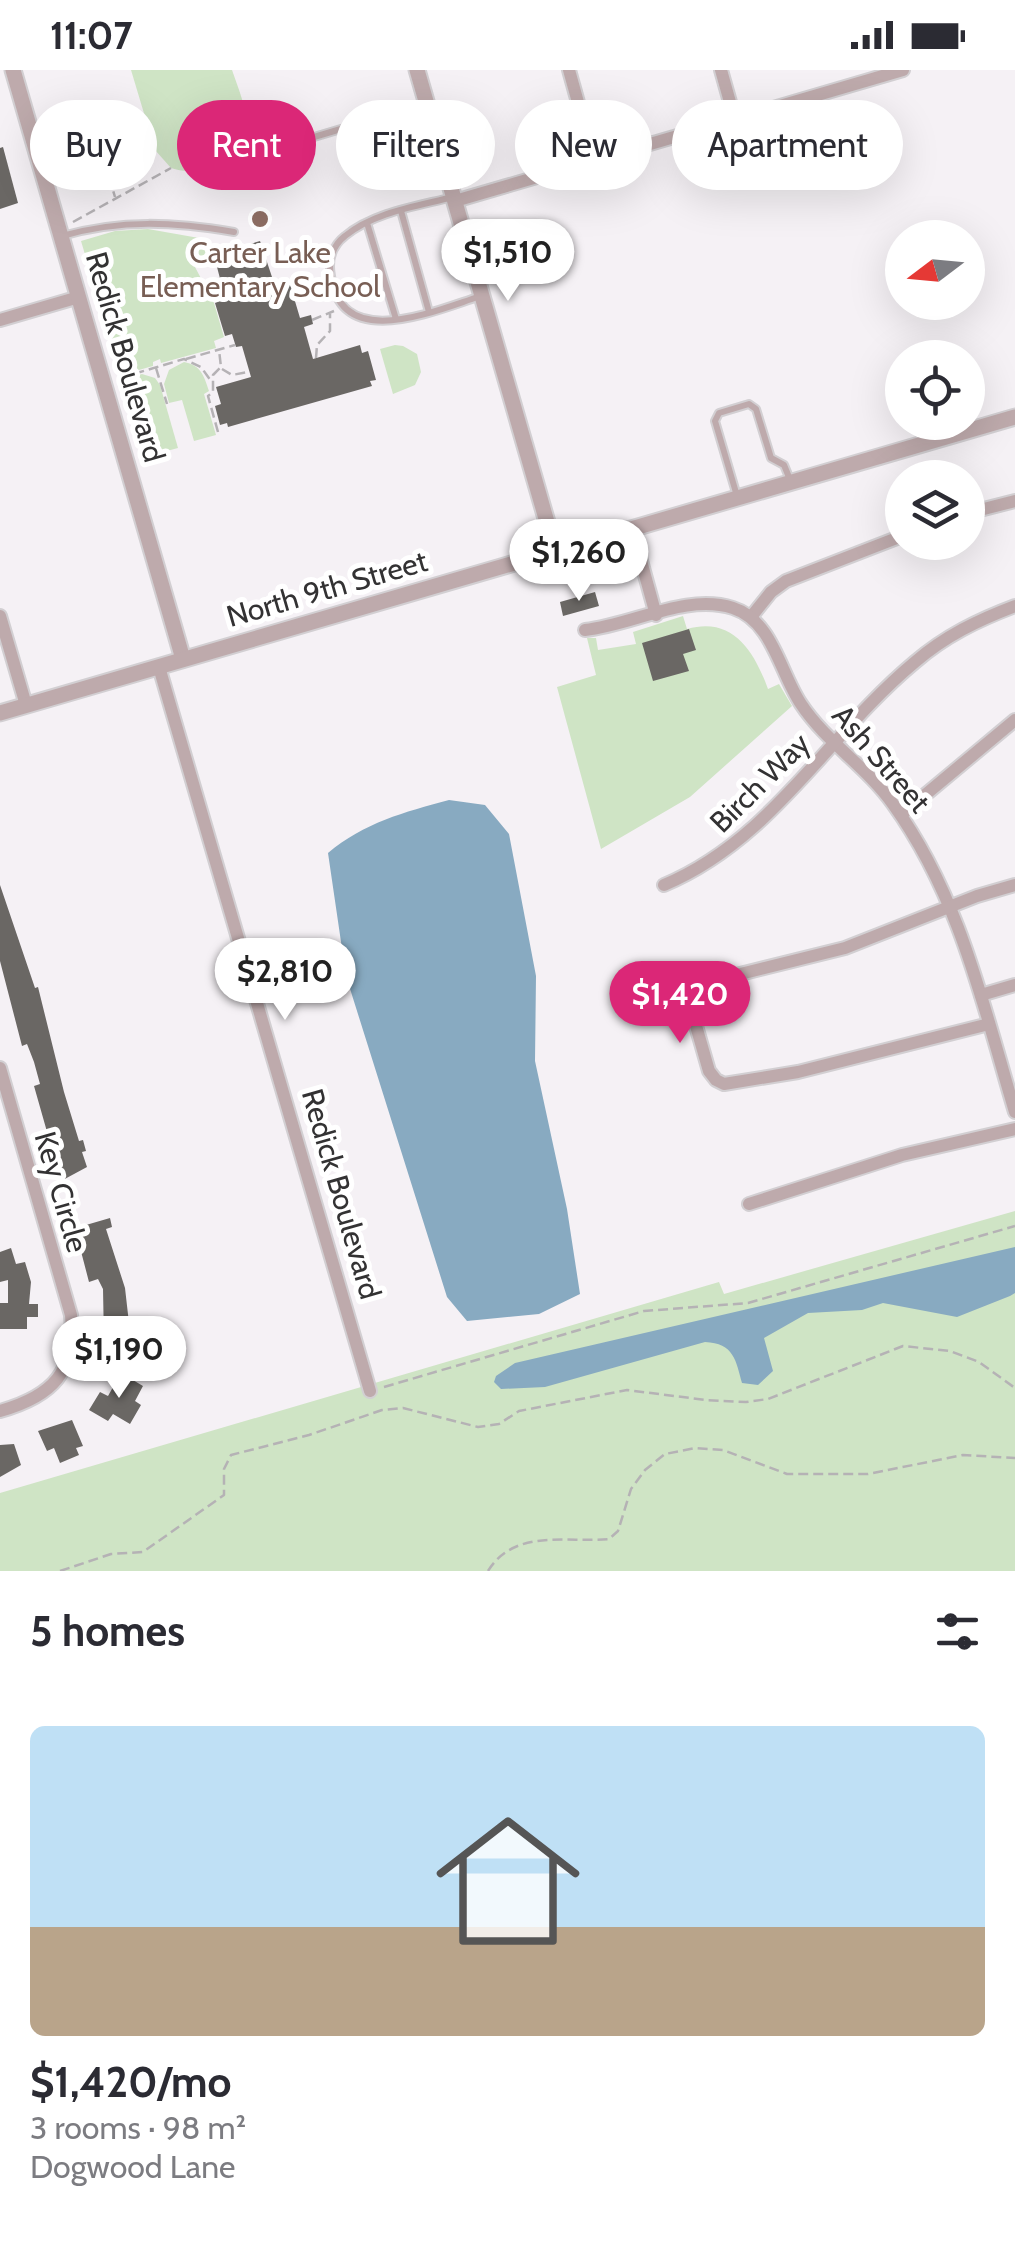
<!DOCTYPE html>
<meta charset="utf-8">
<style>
body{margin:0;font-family:Cabin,sans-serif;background:#f2f2f3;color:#2b2b33;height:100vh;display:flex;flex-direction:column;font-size:38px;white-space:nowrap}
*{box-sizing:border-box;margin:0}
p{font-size:32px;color:#7c7c81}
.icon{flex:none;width:55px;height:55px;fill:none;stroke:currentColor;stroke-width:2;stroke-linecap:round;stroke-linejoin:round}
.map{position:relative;height:1501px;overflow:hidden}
.side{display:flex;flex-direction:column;background:#fff;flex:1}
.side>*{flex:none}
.top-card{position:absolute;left:30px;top:30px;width:955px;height:90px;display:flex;gap:20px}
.needle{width:65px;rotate:254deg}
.tools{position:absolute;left:885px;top:150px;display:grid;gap:20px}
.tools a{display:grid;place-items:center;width:100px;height:100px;border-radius:50%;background:#fff;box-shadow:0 10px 40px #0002;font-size:50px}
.price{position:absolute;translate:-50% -85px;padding:0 22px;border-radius:35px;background:#fff;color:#222;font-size:32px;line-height:65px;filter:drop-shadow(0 2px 5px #0008)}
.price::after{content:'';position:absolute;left:50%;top:60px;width:30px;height:22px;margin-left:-15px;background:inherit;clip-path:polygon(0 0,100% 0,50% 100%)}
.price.on{background:#db2777;color:#fff}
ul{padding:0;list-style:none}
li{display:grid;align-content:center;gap:20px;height:530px;padding:0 30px}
li span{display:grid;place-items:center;height:310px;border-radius:15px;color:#555}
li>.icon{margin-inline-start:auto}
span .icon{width:180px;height:180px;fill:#fffc;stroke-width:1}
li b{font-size:42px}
h2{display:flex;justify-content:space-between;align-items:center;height:120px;padding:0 30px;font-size:42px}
.tag{padding:0 35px;border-radius:45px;background:#fff;box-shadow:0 10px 40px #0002;font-size:35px;line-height:90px}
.tag.on{background:#db2777;color:#fff}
.status{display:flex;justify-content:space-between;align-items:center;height:70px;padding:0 50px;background:#fff;direction:ltr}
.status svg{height:28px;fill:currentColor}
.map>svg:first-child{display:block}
.green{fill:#cfe4c5}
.water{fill:#88aac1}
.building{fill:#6a6764}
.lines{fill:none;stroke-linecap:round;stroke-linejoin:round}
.service-casing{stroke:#d2cfd2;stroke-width:10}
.minor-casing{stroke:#d2cfd2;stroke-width:16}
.tertiary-casing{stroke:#d2cfd2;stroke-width:19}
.path{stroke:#b5b2b5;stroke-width:2.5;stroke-dasharray:10 5;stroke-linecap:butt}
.service{stroke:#beaaac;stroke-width:6}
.minor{stroke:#beaaac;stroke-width:12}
.tertiary{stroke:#beaaac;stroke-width:15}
.education-dot{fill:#8d6e63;stroke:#fff;stroke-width:4}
.labels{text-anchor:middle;stroke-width:10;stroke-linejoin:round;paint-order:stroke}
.education-label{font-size:30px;fill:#785e54;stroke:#fff}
.street-label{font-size:30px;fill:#333233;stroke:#fff}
</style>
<div class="status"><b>11:07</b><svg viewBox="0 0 49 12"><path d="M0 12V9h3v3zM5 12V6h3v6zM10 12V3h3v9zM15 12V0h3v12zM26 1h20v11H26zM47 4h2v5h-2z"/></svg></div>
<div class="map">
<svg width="1015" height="1501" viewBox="0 0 1015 1501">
<rect width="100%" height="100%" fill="#f5f1f5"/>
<g class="green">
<path d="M131,0H232C244,35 265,79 218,94C201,100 188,104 171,98L155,80Z"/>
<polygon points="148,159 199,168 215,179 216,197 186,180 214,233 224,267 214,271 216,278 161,293 160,289 153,292 153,296 121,305 81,171 115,161"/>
<polygon points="395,275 403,276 417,284 421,302 415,315 393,324 380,279"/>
<path d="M184,292C201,295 204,306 209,321L204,324L216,365L194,371L182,330L169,333L164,314L169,300Z"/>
<polygon points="142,304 155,308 160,315 178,378 144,387 122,310"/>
<path d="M683,546L687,559C733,546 754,581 768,619L779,614L792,636L690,727L601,779L557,617L596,605L587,568H596L598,580L636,574L633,562Z"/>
<polygon points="1015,1141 1015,1501 0,1501 0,1423 719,1212 724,1224"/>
</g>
<g class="water">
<path d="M449,730L485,735L509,764L536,906L535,991L567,1139L580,1224L539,1244L467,1251L447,1227L346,906L328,783C364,753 404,742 449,730Z"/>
<path d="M1015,1177V1223L1010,1226L957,1247L883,1233L862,1240L808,1243L764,1268L773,1301L758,1315L742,1313C736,1291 734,1273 705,1272L545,1317L501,1319L494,1312L496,1306L515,1293Z"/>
</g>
<g class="building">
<polygon points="3,77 18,133 0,139 0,78"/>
<polygon points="260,171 275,216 289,211 300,248 311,245 313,254 304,257 313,289 360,275 362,283 368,281 376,310 370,311 372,316 228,357 227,353 220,355 215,336 221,334 216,317 251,307 242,276 236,277 232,264 225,266 215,233 223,230 224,224 217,197 250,187 247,175"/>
<polygon points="595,522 599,536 563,546 560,532"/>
<polygon points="689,559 696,580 683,584 689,601 653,611 642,573"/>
<polygon points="0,815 35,918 38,917 64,1022 79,1071 83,1070 86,1081 82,1082 87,1097 61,1111 34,1016 40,1014 34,992 27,974 22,976 0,891"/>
<polygon points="110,1148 112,1157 106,1159 125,1218 130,1262 119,1263 119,1270 104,1271 103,1219 98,1209 89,1212 77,1166 88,1163 86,1155"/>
<polygon points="11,1178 16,1194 25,1192 31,1212 29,1234 38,1234 38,1247 27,1247 27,1259 0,1259 0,1233 8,1233 8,1210 0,1212 0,1182"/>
<polygon points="121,1303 143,1316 135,1331 141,1335 130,1354 113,1344 108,1351 89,1340 100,1322 108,1326"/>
<polygon points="72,1350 83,1376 76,1378 79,1385 60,1393 54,1378 47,1381 38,1361"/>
<polygon points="14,1374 21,1395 0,1407 0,1375"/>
</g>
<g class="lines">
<g class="service-casing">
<g id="service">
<polyline points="314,67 425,34"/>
<path d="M453,127C418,136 374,142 345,166C332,176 328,191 331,206C341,282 434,241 478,227"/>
<polyline points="401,141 429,242"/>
<polyline points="367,153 396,249"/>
<path d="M62,166C122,149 174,152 234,162"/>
<polyline points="737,426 715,351 719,343 749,334 756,339 771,388 784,395 791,412"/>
</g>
</g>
<g class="minor-casing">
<g id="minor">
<polyline points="569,0 594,90"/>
<polyline points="721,0 735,50"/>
<polyline points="455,131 903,0"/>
<polyline points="0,250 79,227"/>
<polyline points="968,443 1015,431"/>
<polyline points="632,458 656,545"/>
<polyline points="0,546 26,635"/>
<polyline points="751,547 771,522 786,511 902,466"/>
<path d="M585,560C633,555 686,523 733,538C773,551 780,603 801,634C826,672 867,697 893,734C960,827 983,935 1015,1042"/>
<polyline points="159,597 370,1321"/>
<polyline points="901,745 1015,650"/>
<path d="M664,815C773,769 827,665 915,592C945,566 978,550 1015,536"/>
<polyline points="981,925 1015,915"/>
<polyline points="989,954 798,1002 724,1014 716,1010 709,1001 690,935 691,924 704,913 845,878 977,826 1015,815"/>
<path d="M0,998L71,1245C76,1302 53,1326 0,1341"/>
<polyline points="749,1134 902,1085 1015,1059"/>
</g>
</g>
<g class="tertiary-casing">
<g id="tertiary">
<polyline points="13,0 183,589"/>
<polyline points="417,0 555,480"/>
<polyline points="0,643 1015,347"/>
</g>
</g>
<g class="path">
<polyline points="109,107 115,127"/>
<polyline points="73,152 171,98"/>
<polyline points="312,250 334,241"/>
<polyline points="316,288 317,275 330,261 330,244"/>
<polyline points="186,289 235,275"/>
<polyline points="156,298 167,334"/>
<polyline points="222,299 232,305 248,302"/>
<polyline points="120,308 184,289 201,297 211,311"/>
<polyline points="218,362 208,326 213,322 213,305 221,297 219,280"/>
<polyline points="384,1317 644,1241 748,1233 1015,1156"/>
<polyline points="60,1501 111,1484 143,1482 224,1425 224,1399 231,1385 309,1365 382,1340 403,1338 478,1357 499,1354 519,1341 627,1320 706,1330 746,1332 768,1329 903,1276 950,1281 979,1292 1015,1318"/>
<path d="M488,1501C515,1458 566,1473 609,1469L618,1461L631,1419L645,1400L665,1384L695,1378L723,1380L787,1404H868L963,1385L1015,1388"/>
</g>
<use href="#service" class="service"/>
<use href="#minor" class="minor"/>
<use href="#tertiary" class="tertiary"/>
</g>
<circle class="education-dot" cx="260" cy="149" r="10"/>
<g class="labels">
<g class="education-label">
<text x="260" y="193">Carter Lake<tspan x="260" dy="34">Elementary School</tspan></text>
</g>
<g class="street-label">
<text transform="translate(125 287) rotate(74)" y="10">Redick Boulevard</text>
<text transform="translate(327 519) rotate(-16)" y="10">North 9th Street</text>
<text transform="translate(881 689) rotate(49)" y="10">Ash Street</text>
<text transform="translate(760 713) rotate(-45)" y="10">Birch Way</text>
<text transform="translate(61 1122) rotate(74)" y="10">Key Circle</text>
<text transform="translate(341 1124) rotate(74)" y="10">Redick Boulevard</text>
</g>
</g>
</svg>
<div class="tools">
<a><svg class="needle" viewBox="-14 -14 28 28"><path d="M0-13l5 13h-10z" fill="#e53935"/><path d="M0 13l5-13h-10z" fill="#7c7c81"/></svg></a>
<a><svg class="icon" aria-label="locate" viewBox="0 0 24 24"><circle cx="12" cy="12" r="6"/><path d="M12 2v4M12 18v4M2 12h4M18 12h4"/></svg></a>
<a><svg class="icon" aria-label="layers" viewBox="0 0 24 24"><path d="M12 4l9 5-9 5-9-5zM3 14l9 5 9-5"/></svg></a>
</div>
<b class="price" style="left:508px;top:234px">$1,510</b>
<b class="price" style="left:579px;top:534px">$1,260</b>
<b class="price" style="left:285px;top:953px">$2,810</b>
<b class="price on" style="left:680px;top:976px">$1,420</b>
<b class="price" style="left:119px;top:1331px">$1,190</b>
<div class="top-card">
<a class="tag">Buy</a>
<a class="tag on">Rent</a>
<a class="tag">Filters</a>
<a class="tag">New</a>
<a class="tag">Apartment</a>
</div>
</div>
<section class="side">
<h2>5 homes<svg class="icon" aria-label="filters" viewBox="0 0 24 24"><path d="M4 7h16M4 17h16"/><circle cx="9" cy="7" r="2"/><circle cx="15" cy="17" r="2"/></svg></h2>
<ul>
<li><span style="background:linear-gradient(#bfe0f5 65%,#b9a48a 0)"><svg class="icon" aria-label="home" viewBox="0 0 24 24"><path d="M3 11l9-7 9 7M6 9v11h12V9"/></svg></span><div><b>$1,420/mo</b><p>3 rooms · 98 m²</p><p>Dogwood Lane</p></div></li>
</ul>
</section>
